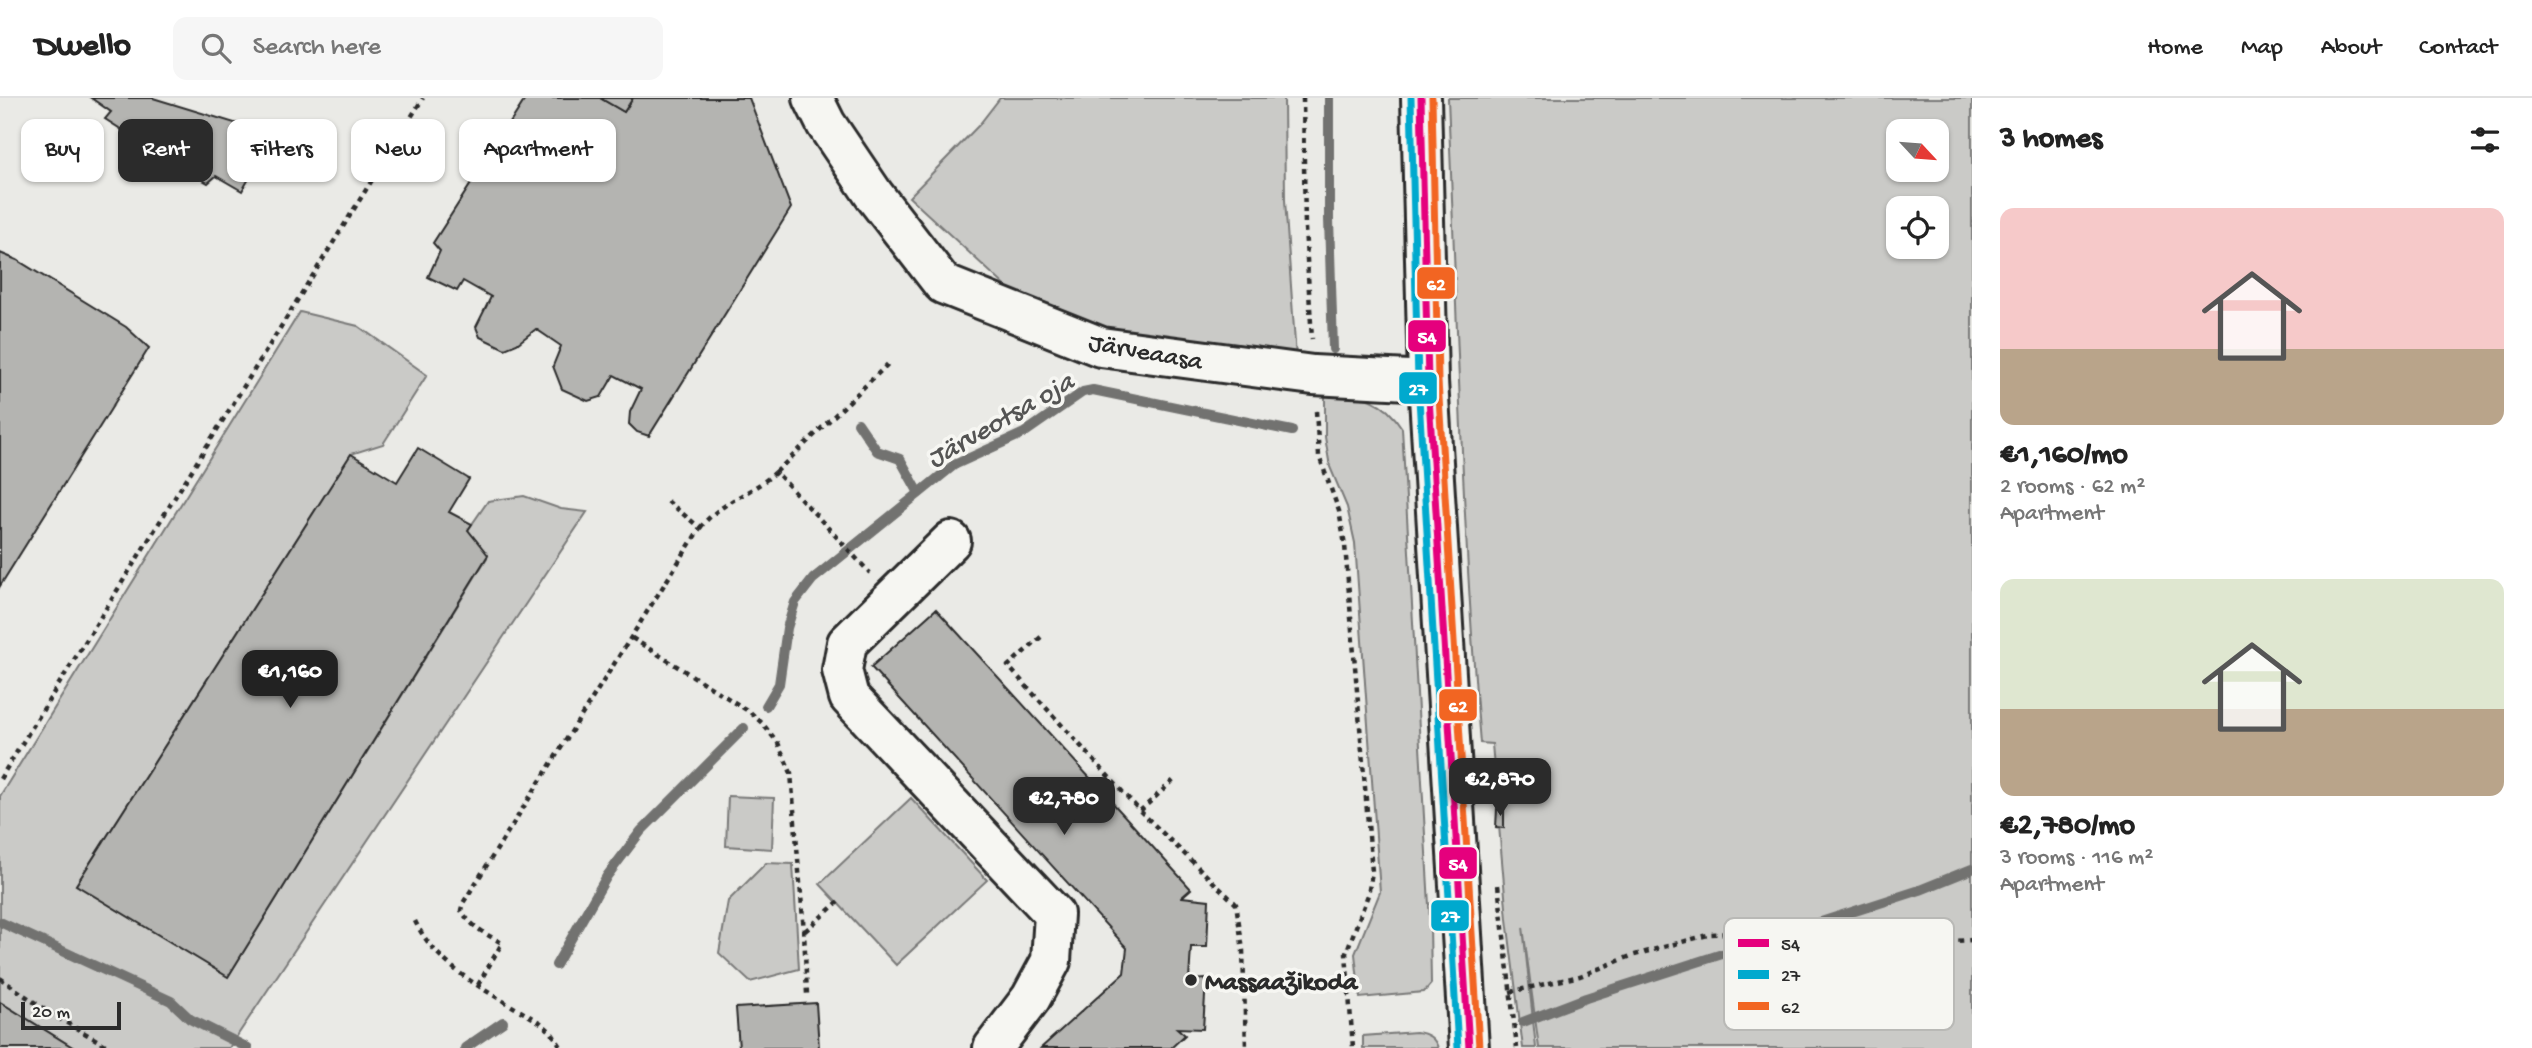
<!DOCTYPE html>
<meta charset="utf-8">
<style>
body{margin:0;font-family:"Gochi Hand",sans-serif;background:#f6f6f6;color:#222;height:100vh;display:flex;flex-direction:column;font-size:26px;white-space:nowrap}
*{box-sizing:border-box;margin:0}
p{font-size:23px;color:#767676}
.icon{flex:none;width:38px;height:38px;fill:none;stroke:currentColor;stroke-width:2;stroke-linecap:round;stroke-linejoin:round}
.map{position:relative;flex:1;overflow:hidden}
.details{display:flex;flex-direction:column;background:#fff;width:560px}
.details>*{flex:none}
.top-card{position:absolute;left:21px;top:21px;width:665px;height:63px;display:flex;gap:14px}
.needle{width:46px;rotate:116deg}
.fabs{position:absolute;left:1886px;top:21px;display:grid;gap:14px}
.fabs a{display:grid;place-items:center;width:63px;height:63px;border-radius:14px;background:#fff;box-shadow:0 2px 5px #0004;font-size:35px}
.scale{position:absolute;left:21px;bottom:18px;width:100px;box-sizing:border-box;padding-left:7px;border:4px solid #2b2b2b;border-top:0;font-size:19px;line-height:24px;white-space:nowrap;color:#2b2b2b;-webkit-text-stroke:5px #f6f6f2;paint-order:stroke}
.price{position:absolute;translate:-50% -60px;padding:0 16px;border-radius:14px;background:#2b2b2b;color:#fff;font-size:23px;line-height:46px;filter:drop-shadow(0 2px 4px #0008)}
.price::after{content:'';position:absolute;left:50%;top:42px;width:21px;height:16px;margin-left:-10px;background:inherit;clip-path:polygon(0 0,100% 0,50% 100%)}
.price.current{background:#222;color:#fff}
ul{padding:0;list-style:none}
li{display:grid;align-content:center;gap:14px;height:371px;padding:0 28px}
li span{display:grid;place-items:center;height:217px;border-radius:14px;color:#555}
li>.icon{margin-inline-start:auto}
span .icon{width:126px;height:126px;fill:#fffc;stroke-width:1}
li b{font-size:30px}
h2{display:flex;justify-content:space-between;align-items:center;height:84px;padding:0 28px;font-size:30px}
.chip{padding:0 24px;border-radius:14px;background:#fff;box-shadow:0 2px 5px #0004;font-size:24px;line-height:63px}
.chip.current{background:#2b2b2b;color:#fff}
header{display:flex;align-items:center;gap:42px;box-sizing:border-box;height:98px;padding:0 35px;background:#fff;border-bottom:2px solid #e0e0e0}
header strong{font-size:33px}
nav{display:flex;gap:38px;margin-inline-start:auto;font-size:24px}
.search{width:490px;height:63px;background:#f6f6f6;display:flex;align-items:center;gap:18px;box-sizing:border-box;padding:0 24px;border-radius:14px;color:#767676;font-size:26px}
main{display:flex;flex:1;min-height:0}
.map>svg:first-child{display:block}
.green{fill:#cacac7;stroke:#7a7a79;stroke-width:2;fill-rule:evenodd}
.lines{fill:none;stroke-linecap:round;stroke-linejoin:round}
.stream{stroke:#727270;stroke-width:10}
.building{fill:#b4b4b1;stroke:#2b2b2b;stroke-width:2}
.minor-casing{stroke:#2b2b2b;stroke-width:44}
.major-casing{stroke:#2b2b2b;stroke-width:44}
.path{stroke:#2b2b2b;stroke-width:4.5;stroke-dasharray:5 5;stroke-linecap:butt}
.minor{stroke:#f6f6f2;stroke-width:38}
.major{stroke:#f6f6f2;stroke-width:38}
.bus-1-casing{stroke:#f6f6f2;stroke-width:12}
.bus-2-casing{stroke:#f6f6f2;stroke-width:12}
.bus-3-casing{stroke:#f6f6f2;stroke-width:12}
.bus-1{stroke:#e5007d;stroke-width:7}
.bus-2{stroke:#00a9ce;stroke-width:7}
.bus-3{stroke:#f26522;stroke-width:7}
.poi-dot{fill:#2b2b2b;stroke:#f6f6f2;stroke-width:2.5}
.labels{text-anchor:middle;stroke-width:7;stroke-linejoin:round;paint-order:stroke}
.street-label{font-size:26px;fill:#2b2b2b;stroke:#f6f6f2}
.poi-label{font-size:26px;font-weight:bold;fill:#2b2b2b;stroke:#f6f6f2;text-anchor:start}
.water-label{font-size:28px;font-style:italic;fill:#545453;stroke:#f6f6f2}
.key{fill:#f6f6f2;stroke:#b9b9b6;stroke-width:2}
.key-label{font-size:19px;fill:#2b2b2b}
.line-badge{stroke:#f6f6f2;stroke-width:2.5}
.badge-label{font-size:19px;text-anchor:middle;font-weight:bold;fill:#fff}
</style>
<header>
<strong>Dwello</strong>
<div class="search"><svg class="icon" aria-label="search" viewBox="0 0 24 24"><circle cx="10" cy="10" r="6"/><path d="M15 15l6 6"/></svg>Search here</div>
<nav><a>Home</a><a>Map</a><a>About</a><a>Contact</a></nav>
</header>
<main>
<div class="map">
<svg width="1972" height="950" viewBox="0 0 1972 950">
<rect width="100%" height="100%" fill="#eaeae6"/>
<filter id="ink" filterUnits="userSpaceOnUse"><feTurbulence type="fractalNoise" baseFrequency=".0143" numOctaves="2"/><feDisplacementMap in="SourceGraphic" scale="14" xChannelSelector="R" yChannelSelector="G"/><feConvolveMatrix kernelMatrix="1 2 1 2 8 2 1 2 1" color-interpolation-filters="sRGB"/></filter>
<g filter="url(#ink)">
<g class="green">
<polygon points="1000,0 1284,0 1285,102 1296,260 1119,234 1013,195 909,99 979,27"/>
<path d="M1448,0H1972V950H1539L1523,829L1536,950H1523L1507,821L1492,646L1480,645C1462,430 1457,215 1448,0ZM1899,33H1937V72H1899ZM1899,110H1937V149H1899Z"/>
<polygon points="300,214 358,228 427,277 383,346 351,356 76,787 228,879 488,458 468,432 488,403 524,398 561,411 587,414 229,950 74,950 0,904 0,698"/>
<path d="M1325,293C1360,298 1382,298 1402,330L1430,825L1431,886L1424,894L1360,900L1355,856L1380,794L1355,445L1347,409L1330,369L1325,339Z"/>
<polygon points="728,698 774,700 772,751 726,748"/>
<polygon points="911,700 987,782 896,867 820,786"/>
<polygon points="766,765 793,766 799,871 750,884 719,855 728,803"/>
<path d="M1416,934C1427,935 1435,940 1438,950H1363V938Z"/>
</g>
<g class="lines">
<g class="stream">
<polyline points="1329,0 1329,121 1333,251"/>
<polyline points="858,325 877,353 900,361 919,395"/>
<polyline points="766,608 779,586 787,530 795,504 813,481 954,367 1024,335 1083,294 1093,292 1292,333"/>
<polyline points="0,824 171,903 190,921 248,950"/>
<polyline points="556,867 607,778 641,733 744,630"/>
<polyline points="1523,924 1586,900 1920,792 1972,771"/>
<polyline points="465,950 503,924"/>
</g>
</g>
<g class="building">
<polygon points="91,0 153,0 274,37 242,93 216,78 208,85 182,70 189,61 173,51 165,58 152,49 153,40 137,28 130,37 105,21 111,14"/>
<polygon points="526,0 600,0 624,14 633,0 749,0 791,110 649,338 637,334 629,326 630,314 641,291 614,277 601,299 588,303 562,291 553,268 561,248 536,231 517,246 505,251 480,239 476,229 491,199 463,183 457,193 428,179 440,153 433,145"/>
<polygon points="600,0 633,0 624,14"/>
<polygon points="0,155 17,162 126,229 149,250 0,488"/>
<polygon points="418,350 469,381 449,414 472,426 468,432 488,457 228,879 76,787 351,356 397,384"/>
<polygon points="936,511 1191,791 1182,799 1209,802 1207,849 1191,849 1189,882 1206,881 1203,931 1177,930 1185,937 1171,950 1041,950 1124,875 1127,850 871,569"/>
<polygon points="1497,711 1504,711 1504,730 1496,729"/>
<polygon points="0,904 74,950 0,950"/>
<polygon points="816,905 819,950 739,950 736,910"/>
</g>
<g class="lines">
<g class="minor-casing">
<g id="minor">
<polyline points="813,0 826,26 874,97 943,186 1101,249 1313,277 1428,283"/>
<polyline points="951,443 847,545 842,572 849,599 1054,816 1051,863 1031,900 993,950"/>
</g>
</g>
<g class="major-casing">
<polyline id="major" points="1421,0 1428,283 1469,950"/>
</g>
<g class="path">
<polyline points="1303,0 1305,130 1312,241"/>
<polyline points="1316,313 1319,358 1339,413 1345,447 1372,774 1368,797 1346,855 1353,950"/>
<polyline points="776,374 891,263"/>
<path d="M700,430C721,403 750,397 776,374L870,475"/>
<polyline points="1041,539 1008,568 1140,713 1236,806 1243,852 1246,950"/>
<polyline points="632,540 750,614 762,625 778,645 791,675 804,834 807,896"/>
<polyline points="0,681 423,0"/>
<polyline points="1140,713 1175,681"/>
<polyline points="1498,787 1517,950"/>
<path d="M415,823C439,873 495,897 541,925L551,934L562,950"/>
<polyline points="805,833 838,804"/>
<polyline points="0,880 51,916 111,950"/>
<path d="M478,887L502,845C486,836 471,829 461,812L463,805L700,430L665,401"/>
<polyline points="1510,894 1580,878 1631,858 1711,836 1732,835 1780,852 1972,842"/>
</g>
<use href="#minor" class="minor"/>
<use href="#major" class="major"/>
<g class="bus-1-casing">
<polyline id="bus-1" points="1421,0 1428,283 1469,950"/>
</g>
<g class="bus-2-casing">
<polyline id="bus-2" points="1411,0 1418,284 1458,950"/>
</g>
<g class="bus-3-casing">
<polyline id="bus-3" points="1432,0 1438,283 1479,949"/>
</g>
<use href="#bus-1" class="bus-1"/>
<use href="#bus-2" class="bus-2"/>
<use href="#bus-3" class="bus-3"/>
</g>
</g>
<circle class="poi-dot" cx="1191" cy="882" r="7"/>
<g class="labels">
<g class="street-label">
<text transform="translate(1146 252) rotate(10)" y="9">Järveaasa</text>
</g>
<g class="poi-label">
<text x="1205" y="891">Massaažikoda</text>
</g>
<g class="water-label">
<text transform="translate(999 320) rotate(-30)" y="10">Järveotsa oja</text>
</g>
</g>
<rect x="1724" y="820" width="230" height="112" rx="10" class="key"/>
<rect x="1738" y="841" width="31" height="8" fill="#e5007d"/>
<rect x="1738" y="872" width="31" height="9" fill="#00a9ce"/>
<rect x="1738" y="904" width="31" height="8" fill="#f26522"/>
<g class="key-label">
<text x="1781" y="852">54</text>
<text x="1781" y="883">27</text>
<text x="1781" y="915">62</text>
</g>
<g class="line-badge">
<rect x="1416" y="168" width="40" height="34" rx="7" fill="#f26522"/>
<rect x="1407" y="221" width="40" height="34" rx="7" fill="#e5007d"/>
<rect x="1398" y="273" width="40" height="34" rx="7" fill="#00a9ce"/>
<rect x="1438" y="590" width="40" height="34" rx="7" fill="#f26522"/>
<rect x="1438" y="748" width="40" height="34" rx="7" fill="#e5007d"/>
<rect x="1430" y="801" width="40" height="33" rx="7" fill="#00a9ce"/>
</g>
<g class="badge-label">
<text x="1436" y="192">62</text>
<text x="1427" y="245">54</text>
<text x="1418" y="297">27</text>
<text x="1458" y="614">62</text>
<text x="1458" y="772">54</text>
<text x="1450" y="824">27</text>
</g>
</svg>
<div class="fabs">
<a><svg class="needle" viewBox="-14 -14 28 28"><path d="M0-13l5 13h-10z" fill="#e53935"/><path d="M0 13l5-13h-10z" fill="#767676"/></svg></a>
<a><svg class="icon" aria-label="locate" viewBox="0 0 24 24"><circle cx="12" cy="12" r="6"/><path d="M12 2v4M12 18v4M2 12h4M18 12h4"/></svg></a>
</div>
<div class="scale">20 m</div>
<b class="price current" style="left:290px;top:612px">€1,160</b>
<b class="price" style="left:1500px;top:720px">€2,870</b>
<b class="price" style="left:1064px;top:739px">€2,780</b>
<div class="top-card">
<a class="chip">Buy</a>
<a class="chip current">Rent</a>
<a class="chip">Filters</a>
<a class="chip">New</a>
<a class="chip">Apartment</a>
</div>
</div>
<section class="details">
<h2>3 homes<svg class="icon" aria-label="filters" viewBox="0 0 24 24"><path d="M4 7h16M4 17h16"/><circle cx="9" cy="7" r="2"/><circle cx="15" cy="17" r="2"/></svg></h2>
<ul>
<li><span style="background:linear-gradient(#f6c9c9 65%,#b9a48a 0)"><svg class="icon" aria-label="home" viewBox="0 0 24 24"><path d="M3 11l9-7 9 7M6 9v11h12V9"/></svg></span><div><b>€1,160/mo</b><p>2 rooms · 62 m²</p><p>Apartment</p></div></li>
<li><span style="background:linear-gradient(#dfe7d0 60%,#b9a48a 0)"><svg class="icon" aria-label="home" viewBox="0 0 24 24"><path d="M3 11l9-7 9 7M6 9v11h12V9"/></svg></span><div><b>€2,780/mo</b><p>3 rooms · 116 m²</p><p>Apartment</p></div></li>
</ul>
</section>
</main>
